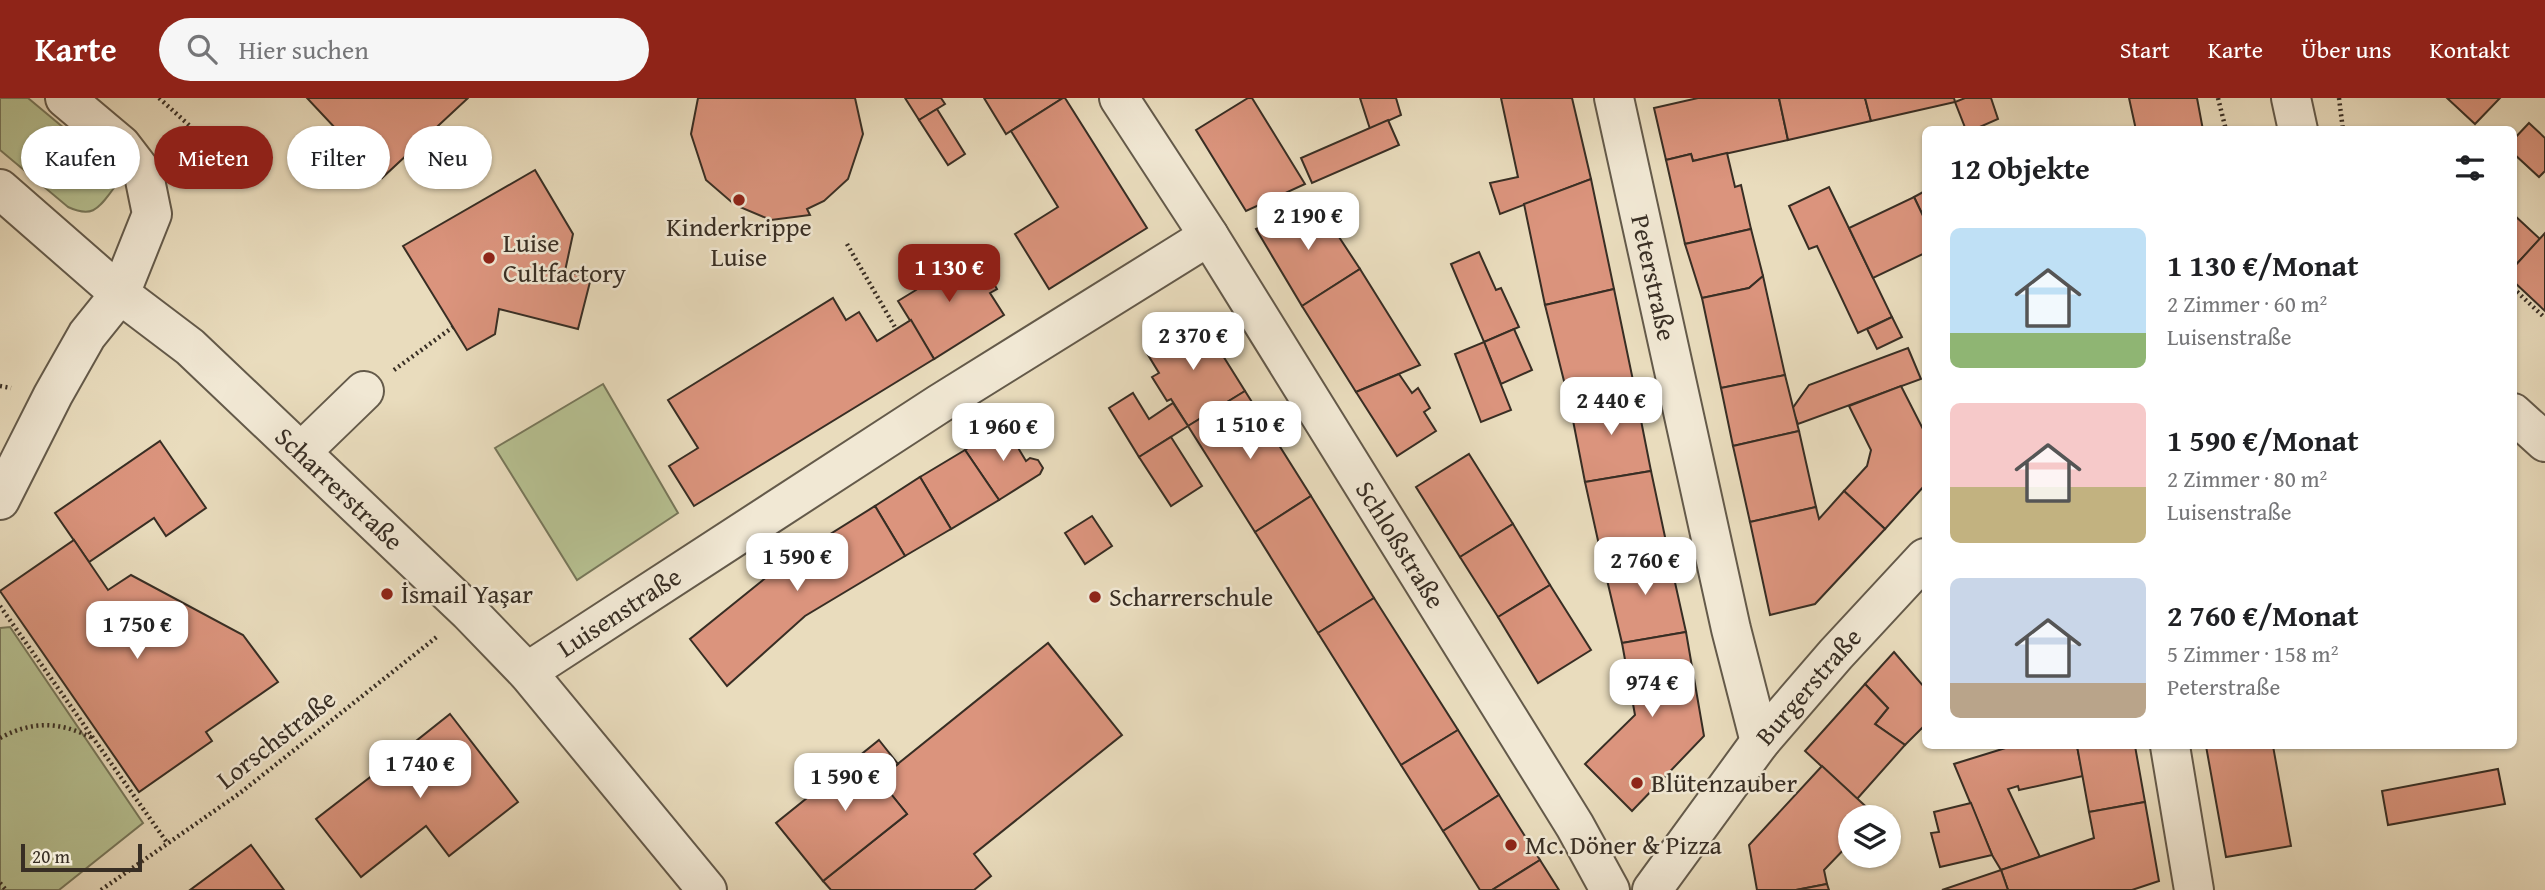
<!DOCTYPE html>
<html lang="de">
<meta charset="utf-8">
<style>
body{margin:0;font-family:"Gentium Book Plus",serif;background:#f6f6f6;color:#202124;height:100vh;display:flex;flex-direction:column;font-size:26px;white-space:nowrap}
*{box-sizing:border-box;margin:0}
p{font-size:23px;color:#757577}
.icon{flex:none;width:38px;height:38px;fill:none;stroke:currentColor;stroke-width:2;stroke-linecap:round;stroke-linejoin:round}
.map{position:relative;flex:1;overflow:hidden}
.drawer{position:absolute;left:1922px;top:28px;width:595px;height:623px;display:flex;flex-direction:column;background:#fff;border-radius:10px;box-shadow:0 2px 5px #0004}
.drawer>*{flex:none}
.guide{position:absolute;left:21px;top:28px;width:665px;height:63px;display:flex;gap:14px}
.buttons{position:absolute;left:1838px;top:707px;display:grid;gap:14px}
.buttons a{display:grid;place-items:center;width:63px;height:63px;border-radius:50%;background:#fff;box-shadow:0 2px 5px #0004;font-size:35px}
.scale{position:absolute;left:21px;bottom:18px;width:121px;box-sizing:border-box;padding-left:7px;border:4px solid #382e24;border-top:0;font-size:19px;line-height:24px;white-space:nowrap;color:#382e24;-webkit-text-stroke:5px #f1e8d4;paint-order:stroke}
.price{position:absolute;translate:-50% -60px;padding:0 16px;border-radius:14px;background:#fff;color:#222;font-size:23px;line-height:46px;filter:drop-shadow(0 2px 4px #0008)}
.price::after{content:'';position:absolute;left:50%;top:42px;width:21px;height:16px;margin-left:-10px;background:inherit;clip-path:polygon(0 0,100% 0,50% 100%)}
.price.active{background:#8f2418;color:#fff}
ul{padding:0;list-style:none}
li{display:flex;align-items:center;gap:21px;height:175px;padding:0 28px}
li span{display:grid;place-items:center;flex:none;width:196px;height:140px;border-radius:10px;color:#555}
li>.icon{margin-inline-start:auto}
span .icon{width:84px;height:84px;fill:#fffc;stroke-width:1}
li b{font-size:30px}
h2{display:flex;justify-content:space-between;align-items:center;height:84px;padding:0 28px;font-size:30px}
.pill{padding:0 24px;border-radius:32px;background:#fff;box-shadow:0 2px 5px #0004;font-size:24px;line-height:63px}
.pill.active{background:#8f2418;color:#fff}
header{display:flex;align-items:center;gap:42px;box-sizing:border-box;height:98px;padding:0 35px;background:#8f2418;color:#fff}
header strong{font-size:33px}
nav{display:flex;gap:38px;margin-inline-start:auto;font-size:24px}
.search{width:490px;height:63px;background:#f6f6f6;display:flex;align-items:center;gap:18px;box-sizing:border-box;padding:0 24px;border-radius:38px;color:#757577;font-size:26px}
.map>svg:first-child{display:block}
.green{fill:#b6c091;stroke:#77775a;stroke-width:2}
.building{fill:#db947d;stroke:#382e24;stroke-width:2}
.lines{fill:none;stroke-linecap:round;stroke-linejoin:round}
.minor-casing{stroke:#645a4a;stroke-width:42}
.path{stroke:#382e24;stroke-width:4.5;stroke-dasharray:2 3.5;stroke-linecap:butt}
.minor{stroke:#f1e8d4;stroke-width:38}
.poi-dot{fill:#8f2418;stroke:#f1e8d4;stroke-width:2.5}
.labels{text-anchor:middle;stroke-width:5;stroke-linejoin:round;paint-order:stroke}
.poi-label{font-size:26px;fill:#382e24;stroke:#f1e8d4;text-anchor:start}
.street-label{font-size:26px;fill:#382e24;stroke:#f1e8d4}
</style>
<header>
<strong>Karte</strong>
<div class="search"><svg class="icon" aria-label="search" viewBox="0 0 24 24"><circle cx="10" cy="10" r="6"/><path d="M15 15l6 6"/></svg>Hier suchen</div>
<nav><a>Start</a><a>Karte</a><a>Über uns</a><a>Kontakt</a></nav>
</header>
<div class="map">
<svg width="2545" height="792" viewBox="0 0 2545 792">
<rect width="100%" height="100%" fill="#e9dcbd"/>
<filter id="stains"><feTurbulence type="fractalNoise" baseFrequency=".00286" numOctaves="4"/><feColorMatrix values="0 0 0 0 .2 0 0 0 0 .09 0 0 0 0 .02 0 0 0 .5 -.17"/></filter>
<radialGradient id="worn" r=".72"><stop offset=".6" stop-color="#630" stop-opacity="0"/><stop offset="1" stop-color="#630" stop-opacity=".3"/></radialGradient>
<g class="green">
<path d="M0,0H28L113,71L114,90C99,109 94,121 68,109L0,52Z"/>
<polygon points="603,286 678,415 577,482 495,350"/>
<polygon points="10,529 143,725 59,792 0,792 0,530"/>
</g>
<g class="building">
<polygon points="307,0 468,0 382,80"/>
<polygon points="698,0 855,0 863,36 848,81 824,103 807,111 810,117 771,122 735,107 706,82 691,36"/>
<polygon points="905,0 941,0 945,6 919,22"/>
<polygon points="984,0 1063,0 1006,36"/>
<polygon points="1063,0 1065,0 1147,130 1049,191 1015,136 1058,109 1011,33"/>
<polygon points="1248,0 1252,0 1305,86 1246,113 1196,32"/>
<polygon points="1360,0 1396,0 1401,17 1370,31"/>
<polygon points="1501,0 1572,0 1591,81 1500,116 1490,85 1518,79"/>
<polygon points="1698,0 1779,0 1788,42 1693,63 1691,56 1666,62 1654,10"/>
<polygon points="1779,0 1865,0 1871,23 1788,42"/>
<polygon points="1865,0 1954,0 1955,4 1871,23"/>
<polygon points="1965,0 1991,0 1998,21 1973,32 1966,32 1955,4"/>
<polygon points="2129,0 2197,0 2203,32 2136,32"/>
<polygon points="2447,0 2500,0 2475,26"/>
<polygon points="937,11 965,56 948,67 919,22"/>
<polygon points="1388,22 1399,47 1312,85 1301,60"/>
<polygon points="2529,25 2545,40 2545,73 2539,79 2513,55 2513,42"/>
<polygon points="1727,55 1735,89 1741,87 1751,131 1685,146 1666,62 1691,56 1693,63"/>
<polygon points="535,72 573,136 565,173 591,180 578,231 499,211 495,236 467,252 403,148"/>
<polygon points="1591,81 1614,191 1545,207 1524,106"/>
<polygon points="1829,89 1892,219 1858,235 1817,148 1809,151 1789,108"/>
<polygon points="1925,93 1925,122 1914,99"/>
<polygon points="1914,99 1925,122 1925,155 1873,180 1849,130"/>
<polygon points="1316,104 1360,171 1302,208 1256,131"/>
<polygon points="2513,116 2540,141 2513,170"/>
<polygon points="1751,131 1763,178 1749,190 1702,200 1685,146"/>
<polygon points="2545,135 2545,213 2513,183 2513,170"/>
<polygon points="1479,154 1496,192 1501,190 1519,229 1484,244 1451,166"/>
<polygon points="929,158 940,176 968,159 980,179 988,175 997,191 990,195 1004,217 934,261 898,203 916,192 905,173"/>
<polygon points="1360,171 1420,267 1356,294 1302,208"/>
<polygon points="1763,178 1785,277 1721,290 1702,200 1749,190"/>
<polygon points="1614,191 1635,292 1570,307 1545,207"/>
<polygon points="833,200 846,222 859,214 877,243 911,222 934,261 694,408 669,368 698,350 668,302"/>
<polygon points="1198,218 1245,293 1188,328 1171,301 1167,303 1152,279 1159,275 1145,252"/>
<polygon points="1892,219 1902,239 1877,251 1867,231"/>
<polygon points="1514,231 1532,272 1501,286 1484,244"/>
<polygon points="1484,244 1511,312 1481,324 1455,256"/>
<polygon points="1908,250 1921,281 1798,326 1792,311 1809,287"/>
<polygon points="1399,276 1412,295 1418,290 1430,310 1424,314 1436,333 1397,358 1356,294"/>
<polygon points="1785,277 1799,333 1733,348 1721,290"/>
<polygon points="1901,288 1925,335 1925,387 1885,431 1844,393 1867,368 1871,352 1849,308"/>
<polygon points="1635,292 1651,373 1585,384 1570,307"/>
<polygon points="1245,293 1311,398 1255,434 1188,328"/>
<polygon points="1133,295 1149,321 1173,305 1188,328 1139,359 1109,310"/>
<polygon points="1005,328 1026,363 1030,360 1038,362 1043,370 1040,376 999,402 965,352"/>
<polygon points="1799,333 1816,409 1750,424 1733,348"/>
<polygon points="1171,339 1202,388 1171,408 1139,359"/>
<polygon points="160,343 206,410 166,438 154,420 89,464 55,415"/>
<polygon points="965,352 999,402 951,431 920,379"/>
<polygon points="1469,356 1513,426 1460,459 1416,389"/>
<polygon points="1651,373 1668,453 1603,465 1585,384"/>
<polygon points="920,379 951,431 905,458 875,408"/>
<polygon points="1844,393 1885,431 1815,506 1770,517 1750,424 1816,409 1819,421"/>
<polygon points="1311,398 1374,500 1318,535 1255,434"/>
<polygon points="875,408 905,458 805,518 727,588 690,541 784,465"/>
<polygon points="1092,418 1112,448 1085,466 1065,435"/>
<polygon points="1513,426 1550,487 1498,519 1460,459"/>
<polygon points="74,442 108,492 131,477 243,537 278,584 206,634 212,643 139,694 0,493"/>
<polygon points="1668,453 1686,534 1622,545 1603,465"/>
<polygon points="1550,487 1591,552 1538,585 1498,519"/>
<polygon points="1374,500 1458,632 1401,667 1318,535"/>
<polygon points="1686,534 1704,638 1632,713 1585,666 1635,617 1622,545"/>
<polygon points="1048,545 1122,637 974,756 991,778 974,792 831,792 823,783 907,716 879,681"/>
<polygon points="1894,554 1925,590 1925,627 1905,647 1875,626 1888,610 1865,586"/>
<polygon points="1865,586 1888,610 1875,626 1905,647 1857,701 1805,653"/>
<polygon points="450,616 518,704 449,758 426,728 361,779 316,721 382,670 385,675 396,667 405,660 401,655"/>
<polygon points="1458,632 1499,697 1443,733 1401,667"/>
<polygon points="879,642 898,666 879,681 907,716 823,783 776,725"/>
<polygon points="2012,648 2077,648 2083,678 2019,692 2018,688 2008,691 2040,759 2001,772 1992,757 1954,666"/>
<polygon points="2077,648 2135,648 2145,704 2089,714"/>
<polygon points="2206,648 2273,648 2291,748 2226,759"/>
<polygon points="1822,668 1875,717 1850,719 1850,745 1824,772 1827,786 1796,792 1757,792 1749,747"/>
<polygon points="2498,671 2505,706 2388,727 2382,693"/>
<polygon points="1499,697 1540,762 1492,792 1480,792 1443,733"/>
<polygon points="2145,704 2159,783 2132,792 2008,792 2001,772 2094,740 2089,714"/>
<polygon points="1971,705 1992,757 1940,769 1931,735 1939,734 1934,714"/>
<polygon points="251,747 284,792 190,792"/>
<polygon points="1540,762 1559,792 1492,792"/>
<polygon points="2001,772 2008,792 1942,792"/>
<polygon points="1827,786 1829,792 1796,792"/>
</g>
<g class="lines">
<g class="minor-casing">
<g id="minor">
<path id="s1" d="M1119,0L1209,138L1575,728L1610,792"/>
<path id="s2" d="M1614,0L1731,531L1760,644"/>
<polyline points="2291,0 2298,32"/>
<path id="s3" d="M0,91L120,196L190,249L469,514L527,574L707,792"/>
<polyline points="2513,315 2545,344"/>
<polyline points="301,354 364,293"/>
<polyline points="0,402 53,297 87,237 120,196 152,116 144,77 121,47 65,0"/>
<path id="s4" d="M527,574L939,306L1209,138"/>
<polyline points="2170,648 2194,792"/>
<path id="s5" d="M1652,792L1760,644L1836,556L1925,460"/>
</g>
</g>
<g class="path">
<polyline points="159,0 190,28 177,57"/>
<polyline points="2218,0 2226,32"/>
<polyline points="2339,0 2343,32"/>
<polyline points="847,146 896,231"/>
<polyline points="2513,190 2545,220"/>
<polyline points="394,272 453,229"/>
<polyline points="0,288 11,290"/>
<polyline points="0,508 168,746"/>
<path d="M0,640C32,623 59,623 92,640"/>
<polyline points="0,785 6,792"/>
<polyline points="101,792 240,695 438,538"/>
</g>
<use href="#minor" class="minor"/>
</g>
<g class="poi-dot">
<circle cx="739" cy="102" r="7"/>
<circle cx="489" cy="160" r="7"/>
<circle cx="387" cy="496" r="7"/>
<circle cx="1095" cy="499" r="7"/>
<circle cx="1637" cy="685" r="7"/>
<circle cx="1511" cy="747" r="7"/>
</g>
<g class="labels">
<g class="poi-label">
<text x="739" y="138" text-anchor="middle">Kinderkrippe<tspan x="739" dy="30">Luise</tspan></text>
<text x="503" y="154">Luise<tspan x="503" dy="30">Cultfactory</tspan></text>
<text x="401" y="505">İsmail Yaşar</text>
<text x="1109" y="508">Scharrerschule</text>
<text x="1651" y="694">Blütenzauber</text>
<text x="1525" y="756">Mc. Döner &amp; Pizza</text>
</g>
<g class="street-label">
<text dy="9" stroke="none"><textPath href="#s2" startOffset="184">Peterstraße</textPath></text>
<text dy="9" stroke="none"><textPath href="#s3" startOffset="453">Scharrerstraße</textPath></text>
<text dy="9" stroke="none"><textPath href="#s1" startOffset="528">Schloßstraße</textPath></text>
<text dy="9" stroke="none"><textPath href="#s4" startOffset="110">Luisenstraße</textPath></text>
<text dy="9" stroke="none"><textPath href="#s5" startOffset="257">Burgerstraße</textPath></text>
<text transform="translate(276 641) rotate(-38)" y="9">Lorschstraße</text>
</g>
</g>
<rect width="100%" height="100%" filter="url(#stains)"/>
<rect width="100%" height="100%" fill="url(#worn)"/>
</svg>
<div class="buttons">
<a><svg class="icon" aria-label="layers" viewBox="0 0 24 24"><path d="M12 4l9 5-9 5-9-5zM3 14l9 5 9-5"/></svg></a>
</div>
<div class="scale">20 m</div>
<b class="price" style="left:1308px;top:154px">2 190 €</b>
<b class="price active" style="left:949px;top:206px">1 130 €</b>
<b class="price" style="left:1193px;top:274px">2 370 €</b>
<b class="price" style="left:1611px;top:339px">2 440 €</b>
<b class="price" style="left:1250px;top:363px">1 510 €</b>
<b class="price" style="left:1003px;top:365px">1 960 €</b>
<b class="price" style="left:797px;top:495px">1 590 €</b>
<b class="price" style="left:1645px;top:499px">2 760 €</b>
<b class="price" style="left:137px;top:563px">1 750 €</b>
<b class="price" style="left:1652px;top:621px">974 €</b>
<b class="price" style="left:420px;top:702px">1 740 €</b>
<b class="price" style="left:845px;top:715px">1 590 €</b>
<div class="guide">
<a class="pill">Kaufen</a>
<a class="pill active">Mieten</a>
<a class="pill">Filter</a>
<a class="pill">Neu</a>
</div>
<section class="drawer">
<h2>12 Objekte<svg class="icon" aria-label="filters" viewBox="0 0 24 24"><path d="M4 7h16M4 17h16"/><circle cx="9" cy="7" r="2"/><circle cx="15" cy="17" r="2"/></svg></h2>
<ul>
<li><span style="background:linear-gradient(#bfe0f5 75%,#8fb573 0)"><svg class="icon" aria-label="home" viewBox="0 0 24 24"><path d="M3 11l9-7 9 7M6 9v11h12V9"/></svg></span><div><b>1 130 €/Monat</b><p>2 Zimmer · 60 m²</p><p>Luisenstraße</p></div></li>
<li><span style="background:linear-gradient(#f6c9c9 60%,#c2b280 0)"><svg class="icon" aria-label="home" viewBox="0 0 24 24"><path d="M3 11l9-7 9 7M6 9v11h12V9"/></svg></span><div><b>1 590 €/Monat</b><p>2 Zimmer · 80 m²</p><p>Luisenstraße</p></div></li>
<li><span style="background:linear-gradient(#c9d6e8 75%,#b9a48a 0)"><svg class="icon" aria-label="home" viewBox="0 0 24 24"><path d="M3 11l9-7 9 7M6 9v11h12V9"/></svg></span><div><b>2 760 €/Monat</b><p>5 Zimmer · 158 m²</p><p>Peterstraße</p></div></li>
</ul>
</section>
</div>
